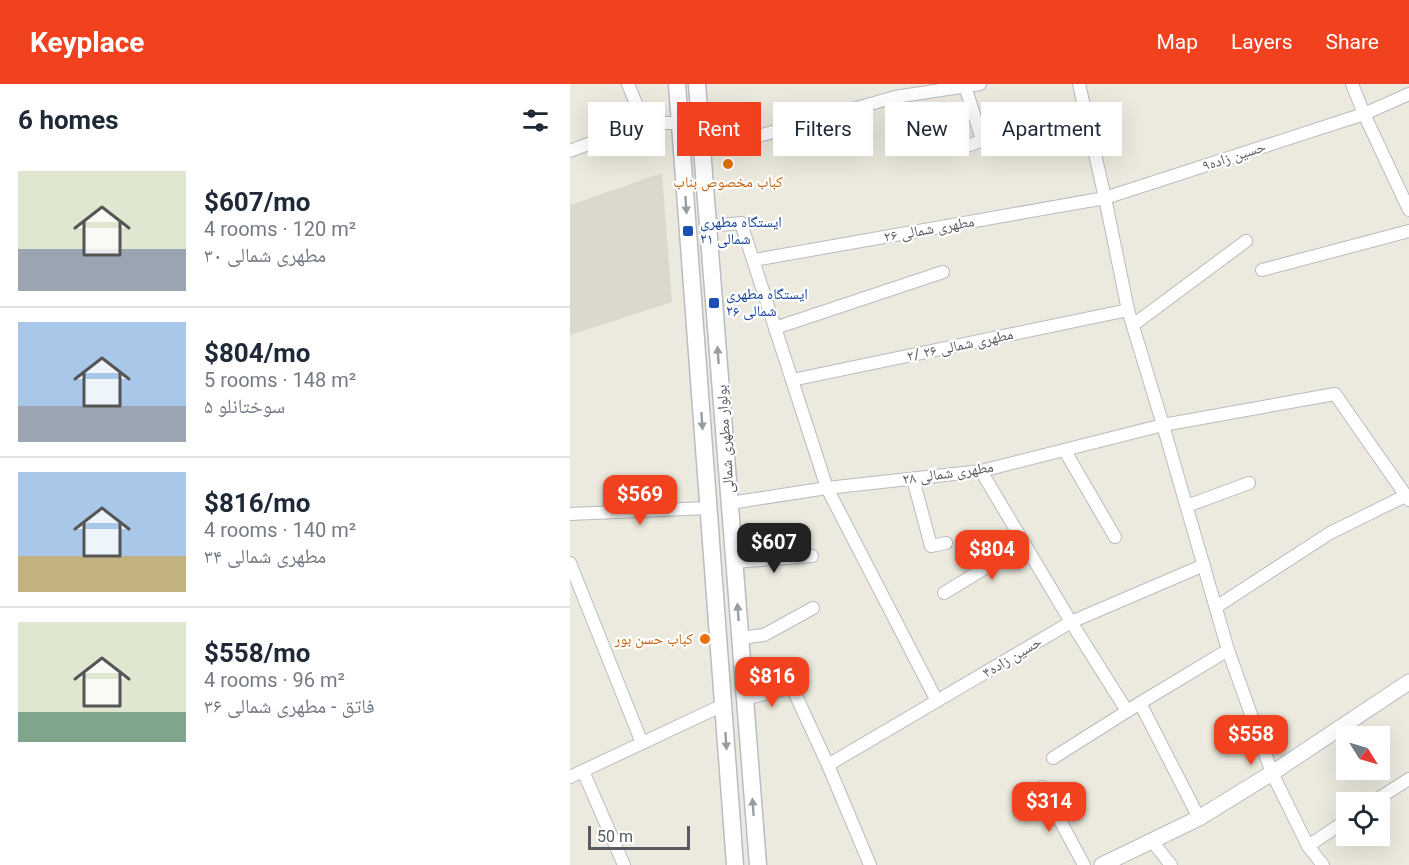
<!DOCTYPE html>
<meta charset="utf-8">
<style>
body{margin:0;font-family:Roboto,"Noto Naskh Arabic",sans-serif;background:#f6f6f7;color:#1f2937;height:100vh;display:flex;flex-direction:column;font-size:22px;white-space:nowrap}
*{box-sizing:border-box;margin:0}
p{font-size:20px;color:#747a83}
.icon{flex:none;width:33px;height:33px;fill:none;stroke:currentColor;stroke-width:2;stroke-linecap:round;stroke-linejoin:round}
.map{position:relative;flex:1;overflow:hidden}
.panel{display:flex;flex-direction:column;background:#fff;width:570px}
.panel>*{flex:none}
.hud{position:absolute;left:18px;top:18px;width:570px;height:54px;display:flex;gap:12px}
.needle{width:39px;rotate:127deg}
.controls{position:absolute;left:766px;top:642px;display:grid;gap:12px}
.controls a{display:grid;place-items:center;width:54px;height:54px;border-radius:0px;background:#fff;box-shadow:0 6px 24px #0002;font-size:30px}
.scale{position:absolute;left:18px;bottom:15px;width:102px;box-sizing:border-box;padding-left:6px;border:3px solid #575b60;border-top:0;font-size:16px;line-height:21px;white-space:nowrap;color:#575b60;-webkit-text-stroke:4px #fff;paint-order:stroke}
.price{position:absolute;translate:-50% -51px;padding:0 14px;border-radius:12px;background:#f2411e;color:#fff;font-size:20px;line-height:39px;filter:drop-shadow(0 2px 3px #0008)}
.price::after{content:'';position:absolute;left:50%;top:36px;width:18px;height:14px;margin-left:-9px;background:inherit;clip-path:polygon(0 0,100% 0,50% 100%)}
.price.on{background:#222;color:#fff}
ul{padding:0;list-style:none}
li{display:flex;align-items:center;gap:18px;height:150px;padding:0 18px}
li+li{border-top:2px solid #e0e1e3}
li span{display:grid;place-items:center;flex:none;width:168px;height:120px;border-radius:0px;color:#555}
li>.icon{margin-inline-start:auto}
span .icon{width:72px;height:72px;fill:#fffc;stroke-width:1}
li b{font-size:26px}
h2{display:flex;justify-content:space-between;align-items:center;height:72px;padding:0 18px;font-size:26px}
.chip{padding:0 21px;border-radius:0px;background:#fff;box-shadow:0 6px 24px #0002;font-size:21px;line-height:54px}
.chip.on{background:#f2411e;color:#fff}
header{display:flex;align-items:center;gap:36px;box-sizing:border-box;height:84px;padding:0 30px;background:#f2411e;color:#fff}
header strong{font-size:28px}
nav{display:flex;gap:33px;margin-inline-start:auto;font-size:21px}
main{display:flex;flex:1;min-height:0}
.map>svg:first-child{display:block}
.education{fill:#dbd9cd}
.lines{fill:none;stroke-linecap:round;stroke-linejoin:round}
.minor-casing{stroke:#b9bbc1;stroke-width:14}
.tertiary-casing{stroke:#b9bbc1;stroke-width:17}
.secondary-casing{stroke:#b9bcc4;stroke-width:19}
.minor{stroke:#fff;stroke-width:12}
.tertiary{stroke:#fff;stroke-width:15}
.secondary{stroke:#fff;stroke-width:16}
.oneway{fill:#9a9da0}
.food-dot{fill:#e8710a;stroke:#fff;stroke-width:2}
.transit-dot{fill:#1a4fb4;stroke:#fff;stroke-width:2}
.labels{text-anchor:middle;stroke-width:4.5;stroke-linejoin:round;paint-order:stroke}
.street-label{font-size:15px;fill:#575b60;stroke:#fff}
.food-label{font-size:15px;fill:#c56008;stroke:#fff}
.transit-label{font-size:15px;fill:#164399;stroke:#fff;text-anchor:start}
</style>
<header>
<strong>Keyplace</strong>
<nav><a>Map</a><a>Layers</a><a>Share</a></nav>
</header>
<main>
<section class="panel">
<h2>6 homes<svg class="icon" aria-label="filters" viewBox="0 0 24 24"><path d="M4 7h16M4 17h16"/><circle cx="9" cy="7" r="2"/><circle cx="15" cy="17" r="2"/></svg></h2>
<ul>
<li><span style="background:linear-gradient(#dfe7d0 65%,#9aa5b1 0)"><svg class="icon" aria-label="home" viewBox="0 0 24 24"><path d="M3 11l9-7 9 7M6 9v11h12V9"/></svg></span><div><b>$607/mo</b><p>4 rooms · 120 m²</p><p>مطهری شمالی ۳۰</p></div></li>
<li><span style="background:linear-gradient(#a9c7e8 70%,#9aa5b1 0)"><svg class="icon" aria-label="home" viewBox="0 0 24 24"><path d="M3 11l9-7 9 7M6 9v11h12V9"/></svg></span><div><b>$804/mo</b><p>5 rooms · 148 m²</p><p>سوختانلو ۵</p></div></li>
<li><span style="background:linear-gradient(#a9c7e8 70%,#c2b280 0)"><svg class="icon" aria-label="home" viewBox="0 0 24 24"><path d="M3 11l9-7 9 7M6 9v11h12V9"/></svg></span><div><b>$816/mo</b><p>4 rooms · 140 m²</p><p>مطهری شمالی ۳۴</p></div></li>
<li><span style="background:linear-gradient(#dfe7d0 75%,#7fa58c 0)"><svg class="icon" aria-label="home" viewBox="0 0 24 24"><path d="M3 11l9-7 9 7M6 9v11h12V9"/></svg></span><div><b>$558/mo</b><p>4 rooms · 96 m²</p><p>فاتق - مطهری شمالی ۳۶</p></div></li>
</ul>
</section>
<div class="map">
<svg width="839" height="781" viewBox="0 0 839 781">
<rect width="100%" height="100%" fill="#eceade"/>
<polygon class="education" points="92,89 102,218 0,251 0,121"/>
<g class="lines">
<g class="minor-casing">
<g id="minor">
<polyline points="58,0 74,39"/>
<polyline points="509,0 535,114 558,226 593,341 658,566 702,689 738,762 753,781"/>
<polyline points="782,0 794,30 839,126"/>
<polyline points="395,2 412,56"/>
<polyline points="391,64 459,40"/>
<polyline points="0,67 74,39 110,39"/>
<polyline points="133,68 325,13 410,0"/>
<polyline points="138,142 171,139 257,404 367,617"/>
<polyline points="184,176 535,114 794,30 839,10"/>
<polyline points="692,186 839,147"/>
<polyline points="563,241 676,157"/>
<polyline points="205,244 373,188"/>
<polyline points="222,296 558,226"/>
<polyline points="495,367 545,453"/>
<polyline points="411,387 501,538 557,627"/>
<polyline points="343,395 361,462 376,459"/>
<polyline points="160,419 257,404 411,387 593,341 765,310 839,416"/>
<polyline points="617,422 679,399"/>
<polyline points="0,430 138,424"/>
<polyline points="164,478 242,472"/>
<polyline points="0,479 72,659"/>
<polyline points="374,509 455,460"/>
<polyline points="646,523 760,449 835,412"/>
<polyline points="170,554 194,551 243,524"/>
<polyline points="175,615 222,603 258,681 300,781"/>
<polyline points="570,619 629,734"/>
<polyline points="483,674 570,619 658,566"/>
<polyline points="258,681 501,538 634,481"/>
<polyline points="13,687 54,781"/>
<polyline points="0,693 153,621"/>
<polyline points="472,703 514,781"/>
<polyline points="803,718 839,695"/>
<polyline points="582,757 601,781"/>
<polyline points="738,762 777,736"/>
</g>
</g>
<g class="tertiary-casing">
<polyline id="tertiary" points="532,781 629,734 702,689 839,598"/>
</g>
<g class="secondary-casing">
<g id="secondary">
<polyline points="107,0 165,781"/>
<polyline points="127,0 188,781"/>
</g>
</g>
<use href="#minor" class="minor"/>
<use href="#tertiary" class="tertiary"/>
<use href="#secondary" class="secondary"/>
</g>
<defs><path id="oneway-solid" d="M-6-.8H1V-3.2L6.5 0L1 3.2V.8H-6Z" transform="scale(1.5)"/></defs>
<g class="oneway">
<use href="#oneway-solid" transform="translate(116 121) rotate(86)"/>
<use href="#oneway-solid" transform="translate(148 271) rotate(-94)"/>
<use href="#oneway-solid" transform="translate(132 337) rotate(86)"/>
<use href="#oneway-solid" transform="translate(168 528) rotate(-94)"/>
<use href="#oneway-solid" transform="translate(156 657) rotate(86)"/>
<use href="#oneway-solid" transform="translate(183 723) rotate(-94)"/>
</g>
<g class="food-dot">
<circle cx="158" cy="80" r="6"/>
<circle cx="135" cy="555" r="6"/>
</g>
<g class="transit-dot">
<rect x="112" y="141" width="12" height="12" rx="3"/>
<rect x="138" y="213" width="12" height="12" rx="3"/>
</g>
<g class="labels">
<g class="street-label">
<text transform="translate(664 72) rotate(-18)" y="5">حسین زاده۹</text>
<text transform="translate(359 145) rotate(-10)" y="5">مطهری شمالی ۲۶</text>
<text transform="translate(390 261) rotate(-12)" y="5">مطهری شمالی ۲۶ /۲</text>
<text transform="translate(155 355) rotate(-94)" y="5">بولوار مطهری شمالی</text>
<text transform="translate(378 389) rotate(-8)" y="5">مطهری شمالی ۲۸</text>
<text transform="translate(442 573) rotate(-31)" y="5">حسین زاده۴</text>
</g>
<g class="food-label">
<text x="158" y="103">كباب مخصوص بناب</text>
<text x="123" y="560" text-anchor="end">كباب حسن بور</text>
</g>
<g class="transit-label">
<text x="130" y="143">ایستگاه مطهری<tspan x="130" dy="17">شمالی ۲۱</tspan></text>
<text x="156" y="215">ایستگاه مطهری<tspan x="156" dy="17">شمالی ۲۶</tspan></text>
</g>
</g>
</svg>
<div class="controls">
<a><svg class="needle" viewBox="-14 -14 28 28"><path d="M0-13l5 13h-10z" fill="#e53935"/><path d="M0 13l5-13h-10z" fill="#747a83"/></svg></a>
<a><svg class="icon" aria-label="locate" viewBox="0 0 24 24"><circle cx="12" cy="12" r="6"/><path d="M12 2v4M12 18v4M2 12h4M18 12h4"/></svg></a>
</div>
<div class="scale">50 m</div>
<b class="price" style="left:70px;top:442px">$569</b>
<b class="price on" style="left:204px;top:490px">$607</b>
<b class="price" style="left:422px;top:497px">$804</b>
<b class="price" style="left:202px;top:624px">$816</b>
<b class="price" style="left:681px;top:682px">$558</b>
<b class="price" style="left:479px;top:749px">$314</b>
<div class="hud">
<a class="chip">Buy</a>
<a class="chip on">Rent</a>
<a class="chip">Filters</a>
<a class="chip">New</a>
<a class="chip">Apartment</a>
</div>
</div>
</main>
